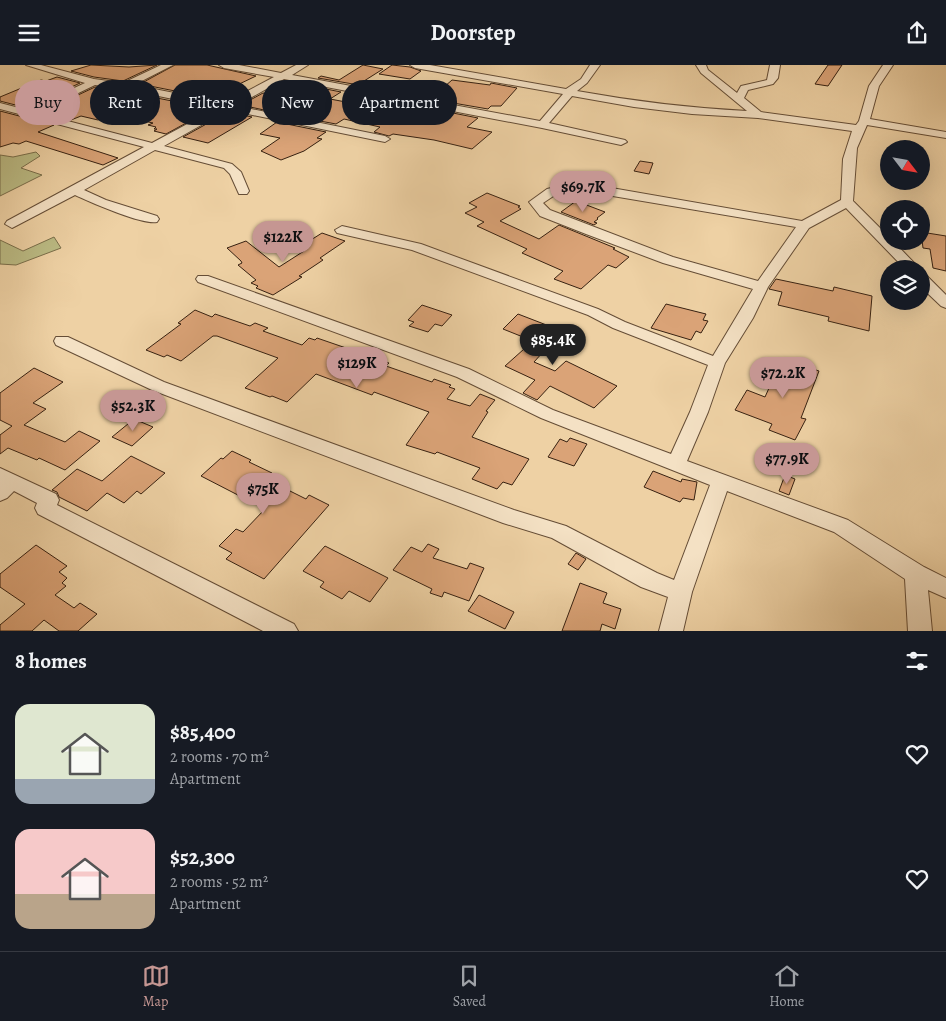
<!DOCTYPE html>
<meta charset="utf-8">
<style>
body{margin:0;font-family:Alegreya,serif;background:#242831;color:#f1f3f6;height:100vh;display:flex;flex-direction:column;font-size:19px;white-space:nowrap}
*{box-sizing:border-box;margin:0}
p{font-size:16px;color:#9ea1a6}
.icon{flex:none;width:28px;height:28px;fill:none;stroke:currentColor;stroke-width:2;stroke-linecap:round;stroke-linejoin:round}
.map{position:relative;height:566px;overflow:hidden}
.drawer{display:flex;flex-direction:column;background:#171b24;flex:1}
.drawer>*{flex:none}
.top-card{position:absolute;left:15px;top:15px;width:500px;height:45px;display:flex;gap:10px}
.needle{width:32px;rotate:121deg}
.tools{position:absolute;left:880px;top:75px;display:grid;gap:10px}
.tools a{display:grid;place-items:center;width:50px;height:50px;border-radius:50%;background:#171b24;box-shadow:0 5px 20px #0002;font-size:25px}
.price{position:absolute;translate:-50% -42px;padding:0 11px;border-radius:18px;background:#c59692;color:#111;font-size:16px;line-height:32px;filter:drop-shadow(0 1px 2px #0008)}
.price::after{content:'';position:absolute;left:50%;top:30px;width:15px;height:11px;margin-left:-8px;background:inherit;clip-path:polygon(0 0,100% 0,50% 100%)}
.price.current{background:#222;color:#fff}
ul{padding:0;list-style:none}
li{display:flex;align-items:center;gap:15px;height:125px;padding:0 15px}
li span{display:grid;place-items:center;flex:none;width:140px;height:100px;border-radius:15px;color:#555}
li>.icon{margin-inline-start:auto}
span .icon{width:60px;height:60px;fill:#fffc;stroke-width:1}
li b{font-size:21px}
h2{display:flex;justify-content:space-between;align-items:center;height:60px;padding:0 15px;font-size:21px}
.tag{padding:0 18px;border-radius:22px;background:#171b24;box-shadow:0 5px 20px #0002;font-size:18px;line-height:45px}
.tag.current{background:#c59692;color:#111}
header{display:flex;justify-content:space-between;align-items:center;height:65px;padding:0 15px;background:#171b24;font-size:22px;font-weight:700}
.dock{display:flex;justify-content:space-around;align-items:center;height:70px;border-top:1px solid #363941;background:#171b24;font-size:14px;color:#9ea1a6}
.dock a{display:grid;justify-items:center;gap:2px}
.dock .current{color:#c59692}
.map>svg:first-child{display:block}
.green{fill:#bbbb84;stroke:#796e4a}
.building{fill:#daa377;stroke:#372111}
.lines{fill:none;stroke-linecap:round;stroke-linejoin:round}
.street-casing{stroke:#654d36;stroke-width:2}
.street{fill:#f4e1c4;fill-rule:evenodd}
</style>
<header><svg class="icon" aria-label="menu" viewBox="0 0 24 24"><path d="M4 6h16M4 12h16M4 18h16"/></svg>Doorstep<svg class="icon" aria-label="share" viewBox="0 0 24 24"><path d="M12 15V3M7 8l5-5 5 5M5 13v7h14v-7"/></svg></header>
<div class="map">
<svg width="946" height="566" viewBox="0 0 946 566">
<rect width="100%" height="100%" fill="#eed1a4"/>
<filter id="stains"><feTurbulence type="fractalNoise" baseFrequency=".004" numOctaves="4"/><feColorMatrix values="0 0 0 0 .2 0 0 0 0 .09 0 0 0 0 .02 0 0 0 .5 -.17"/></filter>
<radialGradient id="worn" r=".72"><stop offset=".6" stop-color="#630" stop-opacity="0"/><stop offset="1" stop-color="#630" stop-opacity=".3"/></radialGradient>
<g class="green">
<polygon points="36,87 40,91 21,103 42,110 0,131 0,90 13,92"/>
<polygon points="54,172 61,183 16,200 0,199 0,175 23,186"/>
</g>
<g class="building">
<polygon points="91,0 129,2 157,0 123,16 94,12 71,6"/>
<polygon points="175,0 207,0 256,11 233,22 246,25 225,36 140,19"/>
<polygon points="363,0 383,4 364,16 359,16 353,19 318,13 321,11 339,15"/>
<polygon points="392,0 410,2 421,6 410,14 379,9"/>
<polygon points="828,0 842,0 828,21 815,19"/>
<polygon points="57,12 80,18 27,43 0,36 0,32 41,15 46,16"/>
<polygon points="452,15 490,20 491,18 517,23 501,41 491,41 488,44 424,33 439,22 444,22"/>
<polygon points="306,20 341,27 330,34 367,41 403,47 413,40 478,53 467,62 492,67 472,84 434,75 393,69 389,71 374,67 380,62 344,54 336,59 288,50 299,41 291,29"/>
<polygon points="95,22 120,25 92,39 121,45 98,55 81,51 71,55 42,47"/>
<polygon points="263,28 284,32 264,45 241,40"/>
<polygon points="157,33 212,44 166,69 154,66 157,64 154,64 156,62 148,60 153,58 121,51"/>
<polygon points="0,46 54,60 38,67 118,93 103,100 26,76 19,79 13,78 0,82"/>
<polygon points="228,47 252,52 208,78 183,72"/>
<polygon points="277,57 326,67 317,73 322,74 304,86 281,95 261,86 280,73 260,69"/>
<polygon points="640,96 653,98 649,109 634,106"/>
<polygon points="487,128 520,141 518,142 521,144 500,156 539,174 559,160 615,183 613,184 629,192 616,203 608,200 581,224 554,214 563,206 522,188 527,184 477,161 484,157 465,148 477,142 469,138"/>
<polygon points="576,136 605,147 597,153 598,154 594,157 597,158 594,160 561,147"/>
<polygon points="921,167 946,171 946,206 933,203 930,184 923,183"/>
<polygon points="322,168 345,176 320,193 323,195 299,211 302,212 273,230 256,223 258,221 251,218 256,215 238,200 242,198 241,196 227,183 246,176 279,202 304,186 298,183"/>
<polygon points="776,214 833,226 834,222 872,231 869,266 828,256 829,252 778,240 782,227 769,224"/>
<polygon points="666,239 706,249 703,255 708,256 701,268 696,266 691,275 651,263"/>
<polygon points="422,240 452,250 442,261 435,259 428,267 409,261 414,257 408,255"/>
<polygon points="195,245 212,252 215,249 250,261 255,258 268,263 263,266 302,280 309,273 315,275 317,273 349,284 389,298 386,301 432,317 434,314 451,320 449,322 455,324 447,334 470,341 480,329 495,335 486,346 488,347 472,372 529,394 512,420 503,417 497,424 472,414 480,403 437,387 435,389 406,380 429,347 374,327 372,330 316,309 287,337 272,331 270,332 245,323 278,293 217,271 213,271 181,296 167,290 164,292 146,285 181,259 178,258"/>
<polygon points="518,249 562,266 534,297 555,306 566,296 617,321 594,343 550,321 537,335 523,328 535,315 505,301 533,276 503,264"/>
<polygon points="782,294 819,306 801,353 806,354 795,375 769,365 772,359 735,345 747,325 765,332"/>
<polygon points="34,303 63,317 33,338 46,344 24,360 65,377 79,366 100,376 65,405 39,393 37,395 8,383 0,389 0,370 12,361 0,355 0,328"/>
<polygon points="134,354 153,362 132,381 112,372"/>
<polygon points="570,373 587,379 574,401 548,392 560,374 567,377"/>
<polygon points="232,386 251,395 249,397 272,408 266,414 306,434 309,430 329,440 264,514 226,494 232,488 219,481 236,464 243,467 265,444 201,411 221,393 223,394"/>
<polygon points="131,391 165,408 141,429 137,426 124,438 107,428 87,446 59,432 57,427 52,425 77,404 102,416"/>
<polygon points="653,406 681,417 682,414 697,417 694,435 683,433 680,437 644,422"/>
<polygon points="785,410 795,414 789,430 779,426"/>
<polygon points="428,479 439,484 433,493 467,504 470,498 484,503 469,536 444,527 442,532 430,528 432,524 393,505 411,482 422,487"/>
<polygon points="36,480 67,501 59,507 67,513 62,518 66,521 55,530 74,543 80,538 97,549 78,566 59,566 44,555 32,566 0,566 0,560 25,539 0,522 0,509"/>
<polygon points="325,481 388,513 370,537 349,526 342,534 320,522 324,517 303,506"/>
<polygon points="576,488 586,494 578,505 568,499"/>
<polygon points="580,518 607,528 603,538 621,544 615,564 602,559 600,566 562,566"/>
<polygon points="479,530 514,547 505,564 468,546"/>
</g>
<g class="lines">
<g class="street-casing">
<g id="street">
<path d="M26,0H41L94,14L123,18L161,0H173L134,20L225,38L274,12L224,3L219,0H239L281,8L296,0H308L292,10L540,56L563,29L415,3L410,0H430L566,24L581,14L590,0H600L587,18L577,26C633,36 689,43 747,46L701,8L696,0H706L708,5L737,28L741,21L767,15L770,0H780L778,13L773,19L748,25L744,33L761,47L856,60L859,56L869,21L883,0H893L879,21L870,54L946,67V73L867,60L857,83L853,136L889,172V176H893L920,204H905L846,143L809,163L768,222L753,253L725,298L708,347L687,396L848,455L924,502L946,513V533L928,525L932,566H908L905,514L834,467L727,426L692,527L683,566H659L668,532L641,522L552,473L503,458L152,325L56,280L54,276L56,272H68L164,317L514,445L566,461L657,508L674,515L710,420L541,353L457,312L198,217L196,214L198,211H208L469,304L553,345L671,389L690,347L708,300L613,263L588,250L412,185L337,168L335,165L342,161L421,179L598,244L625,257L713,291L753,224L663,198L586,169L540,151L529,137L547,124L577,117L802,156L841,135L843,94L852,66L758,53L692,49L634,42L572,31L549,58L625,75L627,77L621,80L542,63L284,14L236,41L385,71L390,74L385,77L228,45L164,81L232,99L241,107L249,126L247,129H239L230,109L224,103L155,85L84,125L106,135L157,151L159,154L157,157C142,160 90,137 75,130L12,163L5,159L7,156L144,82L0,44V38L27,45L85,18ZM95,20L124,24L217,43L152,78L37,48ZM577,125L796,162L758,216L673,192L550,145L543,138L555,130Z"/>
<polygon points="921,209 926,210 946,230 946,243 941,241 921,222"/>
<polygon points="0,403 56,429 59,435 57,440 294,559 298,566 263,566 38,449 35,443 37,438 14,426 7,433 0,436"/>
</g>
</g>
<use href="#street" class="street"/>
</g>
<rect width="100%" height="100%" filter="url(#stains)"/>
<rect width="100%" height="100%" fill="url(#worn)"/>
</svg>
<div class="tools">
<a><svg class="needle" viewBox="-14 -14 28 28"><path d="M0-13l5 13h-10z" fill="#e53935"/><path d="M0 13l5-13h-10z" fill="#9ea1a6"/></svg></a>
<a><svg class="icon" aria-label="locate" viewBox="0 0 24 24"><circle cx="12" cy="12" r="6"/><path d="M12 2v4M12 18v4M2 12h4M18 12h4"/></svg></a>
<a><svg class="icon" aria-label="layers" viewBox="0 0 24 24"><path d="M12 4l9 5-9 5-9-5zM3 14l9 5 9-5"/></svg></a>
</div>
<b class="price" style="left:583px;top:148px">$69.7K</b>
<b class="price" style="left:283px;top:198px">$122K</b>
<b class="price current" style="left:553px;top:301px">$85.4K</b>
<b class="price" style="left:357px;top:324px">$129K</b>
<b class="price" style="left:783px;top:334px">$72.2K</b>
<b class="price" style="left:133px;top:367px">$52.3K</b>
<b class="price" style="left:787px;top:420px">$77.9K</b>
<b class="price" style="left:263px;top:450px">$75K</b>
<div class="top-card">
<a class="tag current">Buy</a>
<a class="tag">Rent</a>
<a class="tag">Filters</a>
<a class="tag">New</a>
<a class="tag">Apartment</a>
</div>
</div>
<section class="drawer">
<h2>8 homes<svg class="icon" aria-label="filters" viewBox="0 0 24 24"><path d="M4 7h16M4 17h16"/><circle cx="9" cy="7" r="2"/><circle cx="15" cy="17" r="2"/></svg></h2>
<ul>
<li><span style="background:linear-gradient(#dfe7d0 75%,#9aa5b1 0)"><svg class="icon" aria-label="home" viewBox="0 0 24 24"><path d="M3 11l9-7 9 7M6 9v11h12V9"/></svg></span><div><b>$85,400</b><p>2 rooms · 70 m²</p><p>Apartment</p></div><svg class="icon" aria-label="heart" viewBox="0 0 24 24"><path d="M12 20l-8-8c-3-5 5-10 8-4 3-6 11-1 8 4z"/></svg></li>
<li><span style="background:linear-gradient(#f6c9c9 65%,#b9a48a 0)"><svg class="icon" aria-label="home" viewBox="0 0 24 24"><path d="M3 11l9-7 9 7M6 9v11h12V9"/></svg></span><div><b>$52,300</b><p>2 rooms · 52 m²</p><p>Apartment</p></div><svg class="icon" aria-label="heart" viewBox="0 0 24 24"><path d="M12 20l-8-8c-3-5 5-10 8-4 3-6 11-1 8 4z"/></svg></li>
</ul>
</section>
<nav class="dock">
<a class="current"><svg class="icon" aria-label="map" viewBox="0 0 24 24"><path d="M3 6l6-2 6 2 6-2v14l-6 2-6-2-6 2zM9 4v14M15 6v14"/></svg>Map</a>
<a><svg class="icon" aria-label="saved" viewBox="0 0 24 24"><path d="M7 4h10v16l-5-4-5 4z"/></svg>Saved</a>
<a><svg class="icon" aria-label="home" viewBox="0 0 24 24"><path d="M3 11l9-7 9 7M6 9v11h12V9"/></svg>Home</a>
</nav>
